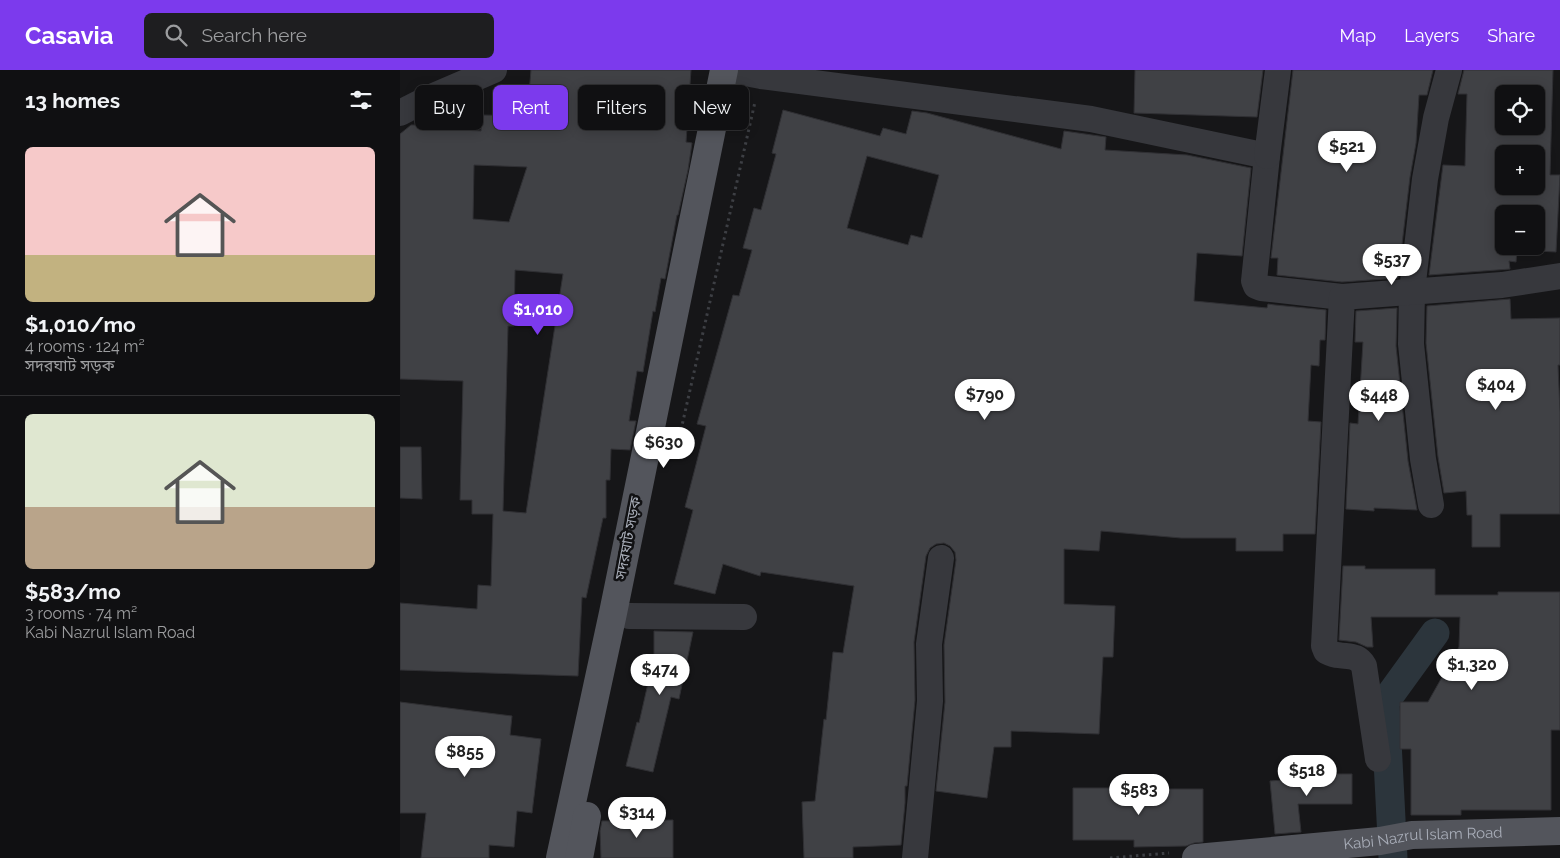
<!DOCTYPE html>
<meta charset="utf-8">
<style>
body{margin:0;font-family:Raleway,"Noto Sans Bengali",sans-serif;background:#1e1e20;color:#f1f3f6;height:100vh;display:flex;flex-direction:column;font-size:19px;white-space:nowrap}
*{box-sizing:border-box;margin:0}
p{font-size:16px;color:#9c9d9f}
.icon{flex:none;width:28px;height:28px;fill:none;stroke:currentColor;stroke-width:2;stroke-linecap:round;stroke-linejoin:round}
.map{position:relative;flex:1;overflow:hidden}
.panel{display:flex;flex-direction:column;background:#101012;width:400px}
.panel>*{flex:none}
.hud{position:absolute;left:15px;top:15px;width:475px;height:45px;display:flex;gap:10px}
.fabs{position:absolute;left:1095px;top:15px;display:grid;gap:10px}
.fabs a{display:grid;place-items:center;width:50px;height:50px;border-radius:8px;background:#101012;box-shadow:0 2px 12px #0003,0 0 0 1px #303032;font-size:25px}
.price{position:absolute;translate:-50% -42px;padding:0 11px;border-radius:18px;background:#fff;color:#222;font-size:16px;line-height:32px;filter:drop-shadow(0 1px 2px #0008)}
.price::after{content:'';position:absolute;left:50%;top:30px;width:15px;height:11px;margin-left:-8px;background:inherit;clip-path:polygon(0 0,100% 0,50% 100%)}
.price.selected{background:#7c3aed;color:#fff}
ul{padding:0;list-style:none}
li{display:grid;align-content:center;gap:10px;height:265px;padding:0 25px}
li+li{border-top:1px solid #303032}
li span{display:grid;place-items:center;height:155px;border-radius:8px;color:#555}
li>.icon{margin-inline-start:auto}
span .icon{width:90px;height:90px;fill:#fffc;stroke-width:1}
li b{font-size:21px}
h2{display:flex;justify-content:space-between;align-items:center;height:60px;padding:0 25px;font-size:21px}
.chip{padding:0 18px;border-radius:8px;background:#101012;box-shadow:0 2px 12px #0003,0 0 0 1px #303032;font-size:18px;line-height:45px}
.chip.selected{background:#7c3aed;color:#fff}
header{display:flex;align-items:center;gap:30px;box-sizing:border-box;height:70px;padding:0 25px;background:#7c3aed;color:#fff}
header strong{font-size:24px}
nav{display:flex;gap:28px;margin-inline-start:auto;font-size:18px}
.search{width:350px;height:45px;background:#1e1e20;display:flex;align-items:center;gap:12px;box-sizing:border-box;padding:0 18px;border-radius:8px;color:#9c9d9f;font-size:19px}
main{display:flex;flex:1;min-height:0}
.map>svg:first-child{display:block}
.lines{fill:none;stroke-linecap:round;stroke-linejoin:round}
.canal{stroke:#2c353c;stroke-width:29}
.building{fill:#404145;stroke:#303034;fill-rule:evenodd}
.path{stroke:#3d3f44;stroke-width:3;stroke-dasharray:2.5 4;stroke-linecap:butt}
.minor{stroke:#37383d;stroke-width:26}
.major{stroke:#53555c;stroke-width:28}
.labels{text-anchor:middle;stroke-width:5;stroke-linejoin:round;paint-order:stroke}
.street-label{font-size:15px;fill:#a8adb8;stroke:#111113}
</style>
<header>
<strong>Casavia</strong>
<div class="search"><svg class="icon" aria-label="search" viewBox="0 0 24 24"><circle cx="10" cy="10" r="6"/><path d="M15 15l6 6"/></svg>Search here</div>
<nav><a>Map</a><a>Layers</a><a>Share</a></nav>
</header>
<main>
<section class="panel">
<h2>13 homes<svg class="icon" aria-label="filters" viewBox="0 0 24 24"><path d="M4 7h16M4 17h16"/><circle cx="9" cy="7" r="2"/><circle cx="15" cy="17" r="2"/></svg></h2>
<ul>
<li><span style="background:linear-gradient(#f6c9c9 70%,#c2b280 0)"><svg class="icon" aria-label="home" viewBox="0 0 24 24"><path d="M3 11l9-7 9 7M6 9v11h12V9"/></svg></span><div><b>$1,010/mo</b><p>4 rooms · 124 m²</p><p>সদরঘাট সড়ক</p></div></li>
<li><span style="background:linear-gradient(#dfe7d0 60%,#b9a48a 0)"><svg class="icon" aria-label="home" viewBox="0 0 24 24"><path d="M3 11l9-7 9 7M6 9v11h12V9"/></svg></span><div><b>$583/mo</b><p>3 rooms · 74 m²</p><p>Kabi Nazrul Islam Road</p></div></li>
</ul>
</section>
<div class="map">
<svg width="1160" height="788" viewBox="0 0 1160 788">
<rect width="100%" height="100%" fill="#161618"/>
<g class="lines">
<polyline class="canal" points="993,788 985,632 1035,563"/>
</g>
<g class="building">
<path d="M131,0H291L286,72L292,73L288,100L278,145H277L265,209L261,208L255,242L253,241L243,302L237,301L229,351H236L230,380L211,379L210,410H206V448H203L186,528L182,527L178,606L0,600V533L77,539L78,515L91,516L93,444H72V430H60L63,311L0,309V64L11,55H40V59L81,61L82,45L127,46ZM74,95L127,97L109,152L73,149ZM115,200L163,204L126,443L103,441L108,256H114Z"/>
<polygon points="735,0 863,0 857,47 734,43"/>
<polygon points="893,0 1033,0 1027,25 1019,25 1016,73 1010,107 998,208 942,212 877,205 878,188 871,188"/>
<path d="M1064,0H1153L1150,105H1160L1156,182L1117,180L1116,192L1109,191L1110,199L1029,205L1043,95L1065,96L1067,24H1058ZM1104,24H1136V56H1104ZM1104,84H1136V116H1104ZM1104,144H1136V176H1104Z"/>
<path d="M383,40L480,66L483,58L506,64L512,41L527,43L661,79L664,61L706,67L705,80L787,85L851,98L842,186L797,183L794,231L867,238L868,234L875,235L926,240L925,270H920L919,296L911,295L908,351L921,352L915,464H883V481H836V468H781L701,461L699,481L664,479V534L715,536L713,587H703L699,664L611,661V677H594L587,728L536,721L545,632L544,575L556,490L555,482L550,476L544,473L536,474L530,478L526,486L514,572L515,630L507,716H505V733L501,775L453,777V788H404L402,732L415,731L424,649L426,650L433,582L443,583L454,516L361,502L360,506L323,494L315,524L274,514L293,440L285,437L306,356L297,354L333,225L339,226L352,180L343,178L354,138L361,140L376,84L372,83ZM467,86L539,105L522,168L511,165L508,175L447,158Z"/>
<polygon points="1110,229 1111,249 1160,248 1160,295 1158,295 1160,342 1160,444 1100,444 1100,477 1072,477 1072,445 1067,445 1066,421 1044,423 1038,387 1026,273 1027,236"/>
<polygon points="997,238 996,276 1008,391 1017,440 974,438 974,441 946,439 950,353 958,354 963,272 955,272 956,241"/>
<polygon points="0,377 21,377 22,429 0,428"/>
<polygon points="943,496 965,496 965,499 1035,499 1035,525 1098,525 1098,522 1160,522 1160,660 1151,660 1151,740 1061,740 1061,745 1011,745 1011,679 1000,679 1000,632 1028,632 1059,577 1060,547 971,547 973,577 967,577 956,572 939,570"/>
<polygon points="254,561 293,562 279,629 271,627 253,702 226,696 237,652 239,653 254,587"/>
<polygon points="0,632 112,646 110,665 141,669 132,743 117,741 114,777 89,775 89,788 21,788 26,743 0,743"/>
<polygon points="908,704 952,704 952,734 898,734 901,762 875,764 870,711 908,708"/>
<polygon points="673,718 727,718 727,719 803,719 803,772 794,773 786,776 734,777 734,770 673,770"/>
<polygon points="273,750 273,788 201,788 200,761 202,751"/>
</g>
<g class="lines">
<g class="path">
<polyline points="281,360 355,32"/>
<polyline points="710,788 769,783"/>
</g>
<g class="minor">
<polyline points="340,2 361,6 691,49 867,86 854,211 856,216 861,218 942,227"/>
<polyline points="0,43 29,28 94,0"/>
<polyline points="867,86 878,0"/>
<polyline points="1031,435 1023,389 1011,274 1012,221 1025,109 1036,48 1049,0"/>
<polyline points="229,546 344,547"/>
<path d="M978,689L964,596C958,585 950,587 938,585C934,585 930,583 926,581L924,576L942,227L1102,215L1160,206"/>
<polyline points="515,788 530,631 529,574 541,488"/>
</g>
<g class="major">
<polyline points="160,788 213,543 324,0"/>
<polyline points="179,788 187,746"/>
<path id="s1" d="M796,788L980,771L1012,765L1160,761"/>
</g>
</g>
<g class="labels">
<g class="street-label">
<text transform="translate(228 468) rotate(-79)" y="5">সদরঘাট সড়ক</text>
<text dy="5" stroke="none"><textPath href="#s1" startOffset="228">Kabi Nazrul Islam Road</textPath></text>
</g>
</g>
</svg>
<div class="fabs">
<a><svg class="icon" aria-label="locate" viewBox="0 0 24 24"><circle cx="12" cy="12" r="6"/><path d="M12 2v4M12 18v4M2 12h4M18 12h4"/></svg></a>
<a>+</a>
<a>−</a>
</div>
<b class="price" style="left:947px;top:103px">$521</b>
<b class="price" style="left:992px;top:216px">$537</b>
<b class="price selected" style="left:138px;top:266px">$1,010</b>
<b class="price" style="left:1096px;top:341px">$404</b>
<b class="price" style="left:585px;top:351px">$790</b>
<b class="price" style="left:979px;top:352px">$448</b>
<b class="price" style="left:264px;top:399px">$630</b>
<b class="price" style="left:1072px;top:621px">$1,320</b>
<b class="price" style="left:260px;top:626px">$474</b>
<b class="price" style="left:65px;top:708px">$855</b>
<b class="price" style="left:907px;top:727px">$518</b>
<b class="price" style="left:739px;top:746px">$583</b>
<b class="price" style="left:237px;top:769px">$314</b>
<div class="hud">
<a class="chip">Buy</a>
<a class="chip selected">Rent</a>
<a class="chip">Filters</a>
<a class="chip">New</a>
</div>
</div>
</main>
